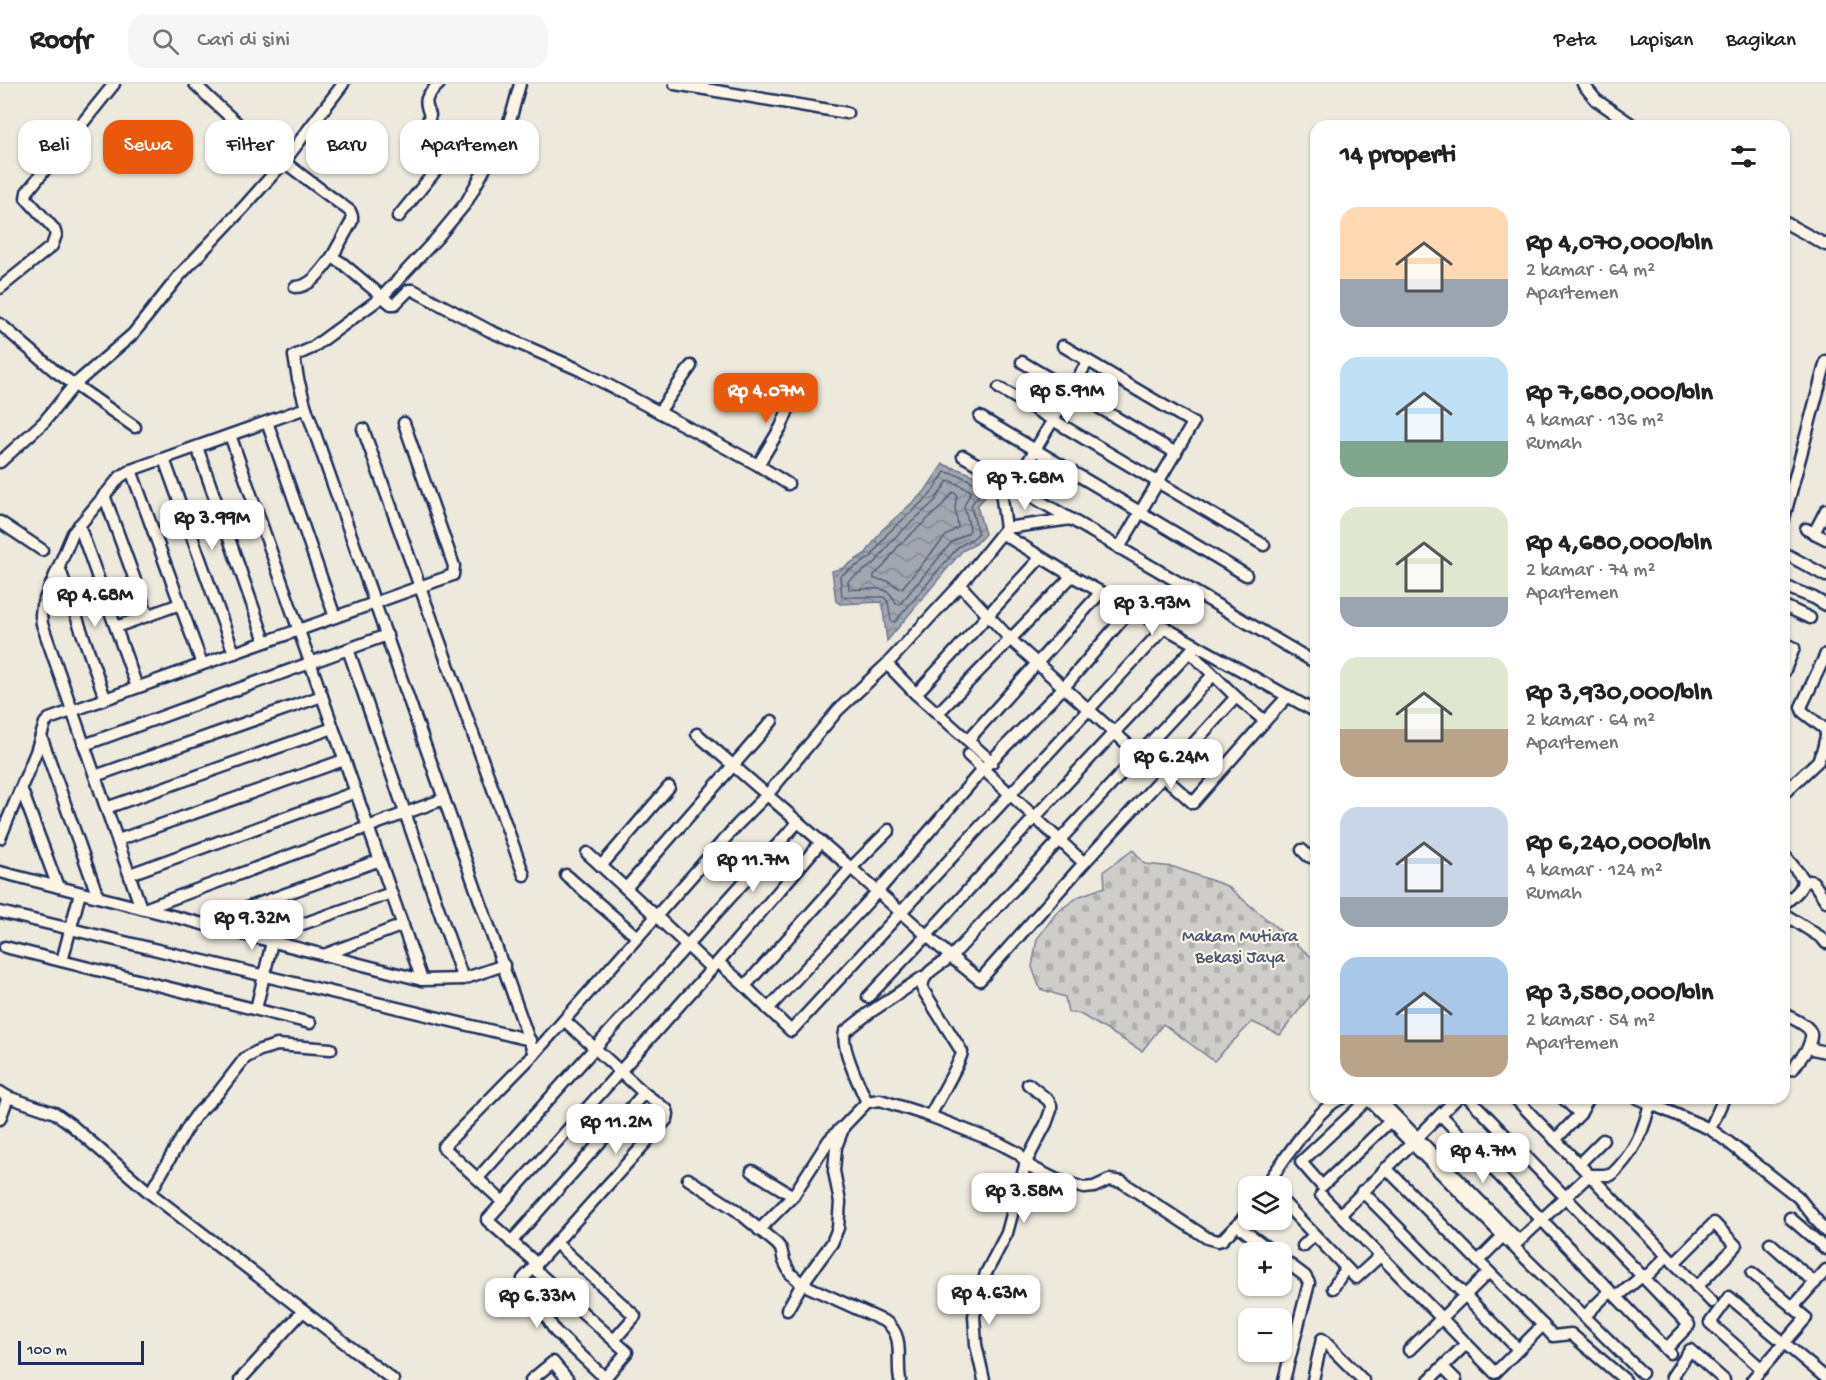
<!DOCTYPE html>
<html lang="id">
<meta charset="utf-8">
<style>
body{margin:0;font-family:"Gochi Hand",sans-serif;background:#f6f6f6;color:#222;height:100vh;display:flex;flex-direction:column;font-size:22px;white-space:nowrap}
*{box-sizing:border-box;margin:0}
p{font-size:20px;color:#767676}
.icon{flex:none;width:33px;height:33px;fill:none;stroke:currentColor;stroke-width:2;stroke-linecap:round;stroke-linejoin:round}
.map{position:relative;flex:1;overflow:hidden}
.drawer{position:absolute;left:1310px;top:36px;width:480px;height:984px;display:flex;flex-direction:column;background:#fff;border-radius:18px;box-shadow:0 2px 4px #0004}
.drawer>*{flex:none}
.guide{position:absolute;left:18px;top:36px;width:570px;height:54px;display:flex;gap:12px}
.tools{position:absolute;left:1238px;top:1092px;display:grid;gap:12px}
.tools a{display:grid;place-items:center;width:54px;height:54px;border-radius:12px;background:#fff;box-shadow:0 2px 4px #0004;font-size:30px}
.scale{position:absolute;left:18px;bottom:15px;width:126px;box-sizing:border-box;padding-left:6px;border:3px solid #1b2f5e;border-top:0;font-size:16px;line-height:21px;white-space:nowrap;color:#1b2f5e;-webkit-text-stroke:4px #fcf5e5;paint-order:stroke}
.price{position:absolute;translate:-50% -51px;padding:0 14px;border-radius:12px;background:#fff;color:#222;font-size:20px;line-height:39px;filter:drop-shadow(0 2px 3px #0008)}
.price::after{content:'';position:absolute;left:50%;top:36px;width:18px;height:14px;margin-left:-9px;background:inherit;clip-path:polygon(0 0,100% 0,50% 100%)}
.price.active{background:#ea580c;color:#fff}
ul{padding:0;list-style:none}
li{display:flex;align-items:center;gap:18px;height:150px;padding:0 30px}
li span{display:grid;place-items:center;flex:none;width:168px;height:120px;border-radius:18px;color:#555}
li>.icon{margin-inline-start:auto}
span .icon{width:72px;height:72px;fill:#fffc;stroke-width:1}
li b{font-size:26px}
h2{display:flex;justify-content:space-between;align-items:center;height:72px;padding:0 30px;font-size:26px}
.tag{padding:0 21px;border-radius:18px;background:#fff;box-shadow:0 2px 4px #0004;font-size:21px;line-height:54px}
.tag.active{background:#ea580c;color:#fff}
header{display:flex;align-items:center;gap:36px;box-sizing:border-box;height:84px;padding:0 30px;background:#fff;border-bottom:2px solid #e0e0e0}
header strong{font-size:28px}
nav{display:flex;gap:33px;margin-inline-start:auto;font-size:21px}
.search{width:420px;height:54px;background:#f6f6f6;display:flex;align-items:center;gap:15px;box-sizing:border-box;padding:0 21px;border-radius:18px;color:#767676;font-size:22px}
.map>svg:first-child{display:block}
.cemetery{fill:url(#cemetery-stones);stroke:#757e94;stroke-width:1.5}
.water{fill:url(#water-waves);stroke:#6c778f;stroke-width:1.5}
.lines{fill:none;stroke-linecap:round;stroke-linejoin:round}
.shore{stroke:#515f7e;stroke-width:1.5}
.street-casing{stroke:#1b2f5e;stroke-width:15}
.street{stroke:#fcf5e5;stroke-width:10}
.labels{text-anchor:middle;stroke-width:4.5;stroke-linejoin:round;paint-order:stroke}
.park-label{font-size:18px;fill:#485679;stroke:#fcf5e5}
</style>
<header>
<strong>Roofr</strong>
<div class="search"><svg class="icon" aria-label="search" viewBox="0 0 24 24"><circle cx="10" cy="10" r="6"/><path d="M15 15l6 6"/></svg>Cari di sini</div>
<nav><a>Peta</a><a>Lapisan</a><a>Bagikan</a></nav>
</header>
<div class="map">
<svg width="1826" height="1296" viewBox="0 0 1826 1296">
<defs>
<pattern id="cemetery-stones" width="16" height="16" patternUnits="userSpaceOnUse" patternTransform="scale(1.5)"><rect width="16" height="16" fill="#cfcdca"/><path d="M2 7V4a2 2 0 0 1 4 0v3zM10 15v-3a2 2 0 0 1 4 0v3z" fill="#b1b0b0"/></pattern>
<pattern id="water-waves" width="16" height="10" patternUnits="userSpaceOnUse" patternTransform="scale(1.5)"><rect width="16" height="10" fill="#a2a7af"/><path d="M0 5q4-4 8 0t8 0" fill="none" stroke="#838892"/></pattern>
</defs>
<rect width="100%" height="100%" fill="#eee9dd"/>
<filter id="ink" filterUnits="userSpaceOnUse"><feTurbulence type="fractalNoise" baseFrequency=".0167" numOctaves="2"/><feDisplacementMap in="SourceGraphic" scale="12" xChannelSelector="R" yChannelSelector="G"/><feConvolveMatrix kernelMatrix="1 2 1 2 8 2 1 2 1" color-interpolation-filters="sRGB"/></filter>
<g filter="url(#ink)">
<polygon class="cemetery" points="1133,766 1145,780 1174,783 1227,802 1315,876 1315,905 1280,951 1252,938 1214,977 1163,940 1142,967 1080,930 1068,928 1065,913 1040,905 1032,883 1037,855 1057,828 1080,812 1105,803 1104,787"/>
<path class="water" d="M943,380C961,387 984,390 988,410L977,422L985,450L976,460L962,467L887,557L882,518L840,520L836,517L832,487L843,484L866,469L882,446L925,407Z"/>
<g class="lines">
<g class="shore">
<path d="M945,388C957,390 979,397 981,409L973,418L971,422L978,450L972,455L958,463L895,538L891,537L888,518L884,513H842L840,492L871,473L887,450L930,411Z"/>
<path d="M951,397L971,407L964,422L970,445L969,448L952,458L900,520H896C888,496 867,508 849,505L848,497L876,478L893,455L935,417L947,398Z"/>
<polygon points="953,408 957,411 955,423 958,443 946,452 902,504 899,504 888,497 874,495 874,491 884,482 899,461 941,423"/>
</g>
<g class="street-casing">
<g id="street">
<path d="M195,0C244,49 295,87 350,127L352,132V137L332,173L342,179L391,220H395L409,206H413L490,247L580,286L758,381L788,400"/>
<path d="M439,0C426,13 423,15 430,31L423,54L446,75"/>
<polyline points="520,0 511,33 499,61 484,86 466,119 437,154 382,213 312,264 294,272 298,295 306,324 534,970"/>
<polyline points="675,0 847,29"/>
<polyline points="1583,0 1596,16 1634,42"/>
<polyline points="398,133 454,64 462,62 493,72"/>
<polyline points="1784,138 1826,161"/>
<path d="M295,203C312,203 322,185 332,173"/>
<polyline points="0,204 52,162 56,151 54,145 26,114 27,108 114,0"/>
<polyline points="0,240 55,287 135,343"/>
<polyline points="1063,262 1193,339 1119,464"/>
<polyline points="1022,278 1176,369"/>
<polyline points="999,304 1264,461"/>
<polyline points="659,328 691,282"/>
<polyline points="980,333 1246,491"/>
<polyline points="267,338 335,533"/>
<polyline points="363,345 524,791"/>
<polyline points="230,351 422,896"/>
<polyline points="197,363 265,557"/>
<polyline points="963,372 1316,579"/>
<polyline points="164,375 234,569"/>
<polyline points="0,378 44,338 74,301 133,250 179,192 244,123 283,79 343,0"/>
<polyline points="758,381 781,343 794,311"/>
<polyline points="131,386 202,580"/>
<polyline points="1022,388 1088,277"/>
<polyline points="999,393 1006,444 1071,435"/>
<polyline points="104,411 148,532"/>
<polyline points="1784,434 1826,277"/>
<polyline points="0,438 42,466"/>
<polyline points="79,441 137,603"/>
<polyline points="1806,445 1826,455"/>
<polyline points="1814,449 1826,426"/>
<polyline points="1003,450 1072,492 1316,628"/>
<polyline points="1784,469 1826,492"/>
<polyline points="59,483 105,614"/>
<polyline points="960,501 1011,556 1193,719 1265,637 1236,613 1190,568"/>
<polyline points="1784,502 1814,514 1826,521"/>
<polyline points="1784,522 1810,534"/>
<polyline points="116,543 180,520"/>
<polyline points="1784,559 1794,564 1784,588"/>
<polyline points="348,565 463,895"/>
<polyline points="1826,570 1801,623 1803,628 1825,645 1826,650"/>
<polyline points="887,580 916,610 992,678"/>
<polyline points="916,610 1041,473"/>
<polyline points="938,629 1072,492"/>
<polyline points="1265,637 1288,612"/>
<polyline points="697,650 851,784 745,902"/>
<polyline points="41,652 98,813"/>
<polyline points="968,656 1101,508"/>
<polyline points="84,661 387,551"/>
<polyline points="95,692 322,612"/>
<polyline points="21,704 58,803"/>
<polyline points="1784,709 1818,677 1823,665 1826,652"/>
<polyline points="106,724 333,644"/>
<polyline points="889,746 851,784 951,873 980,896 1084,779 968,671"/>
<polyline points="0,754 36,668 45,639 49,635 453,491 454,482 404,339"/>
<polyline points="118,756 344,676"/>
<polyline points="1302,766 1308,772 1316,775"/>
<polyline points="587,769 656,832 712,885"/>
<path d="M1784,771L1802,793C1806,805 1791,813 1784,820"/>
<polyline points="1084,779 1236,613"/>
<polyline points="601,782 669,703"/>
<polyline points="0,788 422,896 463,895 504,881"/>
<polyline points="130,790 356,708"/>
<polyline points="566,791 637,853"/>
<polyline points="1804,798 1810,797 1813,798 1826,817"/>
<polyline points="626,804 772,637"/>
<polyline points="141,824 42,540 41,531 42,522 73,449 120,393 131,386 306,324"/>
<polyline points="144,825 444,715"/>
<polyline points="0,828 530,956"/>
<polyline points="1784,830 1822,854 1826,859"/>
<polyline points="202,840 380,776"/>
<polyline points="264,855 277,849 391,809"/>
<polyline points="5,863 310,939"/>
<polyline points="324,871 403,841"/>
<polyline points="62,877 80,809"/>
<polyline points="718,878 745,902 791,947 1165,543"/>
<polyline points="868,913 927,851 1035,733 1196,561"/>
<polyline points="256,925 272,858"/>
<polyline points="768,925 878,807 983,685 1065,602 1132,524"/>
<path d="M1784,930C1791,934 1810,941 1811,950C1812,954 1809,960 1808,964"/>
<polyline points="564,936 644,1009 667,1026 668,1030 667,1035 523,1195 555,1247 605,1294"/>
<polyline points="1784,986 1793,985 1808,964 1826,968"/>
<polyline points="0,1008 8,1013 55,1029 69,1039 150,1109 393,1296"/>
<path d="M1378,1014L1519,1157L1589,1091H1611C1634,1070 1645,1045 1651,1014"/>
<polyline points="1469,1014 1642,1192 1649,1190 1667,1172"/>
<polyline points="1515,1014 1712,1218"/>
<polyline points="1563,1014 1580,1030"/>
<polyline points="1637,1014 1710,1045 1728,1058 1798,1113 1826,1148"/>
<path d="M867,1018C860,1003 840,962 845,948L869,929L923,893"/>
<polyline points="1441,1031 1610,1207 1585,1232"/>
<path d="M930,1032C935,1021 962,976 962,968L923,906C919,890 940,881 951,873L1213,591"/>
<polyline points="0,1035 8,1013"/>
<polyline points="1390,1037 1322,1102 1301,1078 1368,1015 1503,1152"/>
<polyline points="1710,1045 1724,1014"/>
<polyline points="1555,1056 1580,1030 1589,1014"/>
<polyline points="1579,1080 1603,1056"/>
<polyline points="1386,1084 1478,1177"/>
<polyline points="752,1087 793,1112"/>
<polyline points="478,1094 798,738"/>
<path d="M688,1095L736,1126L777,1160L781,1165L784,1177L790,1189L802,1200L886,1238C905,1252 896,1275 900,1296"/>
<path d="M1265,1102C1283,1079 1316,1024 1342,1014"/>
<polyline points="1362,1107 1518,1265"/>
<polyline points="150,1109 189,1041 197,1030 218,1009 245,974 260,966 277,961 331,965"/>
<polyline points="1321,1111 1495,1289 1543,1241 1489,1188"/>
<polyline points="503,1118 443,1063 534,970 738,740 767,711 838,626 887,580 960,501 1006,444"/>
<polyline points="1285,1120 1356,1194 1380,1172"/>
<polyline points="1248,1126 1242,1136 1242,1145 1273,1168"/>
<polyline points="1340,1131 1457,1014"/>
<polyline points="1790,1134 1826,1165"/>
<polyline points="759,1146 793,1112 829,1056 841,1044"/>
<polyline points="511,1158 644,1009"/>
<polyline points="556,1159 635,1232 614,1256"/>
<polyline points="1770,1159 1815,1199"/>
<polyline points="1303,1162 1314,1151"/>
<polyline points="1513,1162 1642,1289"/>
<polyline points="1281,1174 1305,1192 1309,1199 1284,1296"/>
<polyline points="1674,1179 1714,1139 1736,1162 1697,1203"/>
<polyline points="537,1180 487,1136 718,878 821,758"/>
<polyline points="533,1184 627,1268 603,1296"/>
<polyline points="1333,1204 1346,1184"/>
<polyline points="1613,1209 1670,1269"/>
<polyline points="1617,1213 1642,1192 1689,1241 1666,1265"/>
<polyline points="1793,1223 1826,1186"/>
<polyline points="787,1226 802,1200 832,1159 838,1144 840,1118 834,1087 836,1063 844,1042 867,1018 880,1016 930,1032 999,1059 1018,1069 1031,1083 1057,1096 1084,1104 1094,1103 1109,1096 1122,1098 1207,1154 1218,1157 1222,1156 1242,1136"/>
<polyline points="1543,1241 1553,1252 1571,1250 1625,1296"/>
<polyline points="1409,1266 1489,1188 1478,1177 1503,1152 1513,1162 1519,1157"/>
<polyline points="1443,1283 1456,1296"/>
<polyline points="1762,1285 1710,1239 1729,1213 1826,1294"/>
<polyline points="240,1296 303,1227"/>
<polyline points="531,1296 553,1278 568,1296"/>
<polyline points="984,1296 976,1261 974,1232 986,1189 1007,1149 1026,1078 1046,1040 1051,1026 1051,1021 1048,1016 1028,1000"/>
<polyline points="1313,1296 1322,1255 1363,1296"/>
<polyline points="1429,1296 1466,1260"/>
<polyline points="1675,1296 1672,1293 1690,1266 1724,1296"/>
<polyline points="1752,1296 1806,1234 1752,1189"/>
</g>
</g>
<use href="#street" class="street"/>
</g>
</g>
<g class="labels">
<g class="park-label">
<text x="1240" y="857">Makam Mutiara<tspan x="1240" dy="21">Bekasi Jaya</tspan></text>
</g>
</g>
</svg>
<div class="tools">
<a><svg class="icon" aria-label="layers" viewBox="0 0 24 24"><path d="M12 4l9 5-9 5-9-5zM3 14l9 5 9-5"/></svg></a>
<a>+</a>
<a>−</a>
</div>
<div class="scale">100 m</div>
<b class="price active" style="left:766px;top:340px">Rp 4.07M</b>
<b class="price" style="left:1067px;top:340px">Rp 5.91M</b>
<b class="price" style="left:1025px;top:427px">Rp 7.68M</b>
<b class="price" style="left:212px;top:467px">Rp 3.99M</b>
<b class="price" style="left:95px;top:544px">Rp 4.68M</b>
<b class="price" style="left:1152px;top:552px">Rp 3.93M</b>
<b class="price" style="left:1171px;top:706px">Rp 6.24M</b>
<b class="price" style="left:753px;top:809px">Rp 11.7M</b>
<b class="price" style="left:252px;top:867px">Rp 9.32M</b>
<b class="price" style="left:616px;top:1071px">Rp 11.2M</b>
<b class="price" style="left:1483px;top:1100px">Rp 4.7M</b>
<b class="price" style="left:1024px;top:1140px">Rp 3.58M</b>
<b class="price" style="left:989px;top:1242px">Rp 4.63M</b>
<b class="price" style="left:537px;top:1245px">Rp 6.33M</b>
<div class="guide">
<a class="tag">Beli</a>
<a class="tag active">Sewa</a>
<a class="tag">Filter</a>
<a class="tag">Baru</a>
<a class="tag">Apartemen</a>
</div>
<section class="drawer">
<h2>14 properti<svg class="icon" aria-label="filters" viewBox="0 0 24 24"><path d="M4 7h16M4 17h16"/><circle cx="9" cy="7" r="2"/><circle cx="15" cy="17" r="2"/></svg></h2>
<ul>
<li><span style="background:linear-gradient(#ffd9b3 60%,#9aa5b1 0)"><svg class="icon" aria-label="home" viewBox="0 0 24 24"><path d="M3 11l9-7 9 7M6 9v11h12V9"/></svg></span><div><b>Rp 4,070,000/bln</b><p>2 kamar · 64 m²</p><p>Apartemen</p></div></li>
<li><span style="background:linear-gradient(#bfe0f5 70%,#7fa58c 0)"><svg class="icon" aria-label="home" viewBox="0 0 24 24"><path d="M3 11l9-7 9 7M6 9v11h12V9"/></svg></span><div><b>Rp 7,680,000/bln</b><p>4 kamar · 136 m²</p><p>Rumah</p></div></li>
<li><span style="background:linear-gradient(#dfe7d0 75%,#9aa5b1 0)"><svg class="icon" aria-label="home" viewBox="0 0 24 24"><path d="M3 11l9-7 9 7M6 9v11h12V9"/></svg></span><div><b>Rp 4,680,000/bln</b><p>2 kamar · 74 m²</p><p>Apartemen</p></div></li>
<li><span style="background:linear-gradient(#dfe7d0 60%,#b9a48a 0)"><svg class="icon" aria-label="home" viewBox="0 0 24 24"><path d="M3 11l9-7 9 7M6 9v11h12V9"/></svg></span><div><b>Rp 3,930,000/bln</b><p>2 kamar · 64 m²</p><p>Apartemen</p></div></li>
<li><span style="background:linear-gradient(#c9d6e8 75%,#9aa5b1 0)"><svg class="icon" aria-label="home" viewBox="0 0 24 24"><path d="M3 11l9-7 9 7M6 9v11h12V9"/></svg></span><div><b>Rp 6,240,000/bln</b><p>4 kamar · 124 m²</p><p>Rumah</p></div></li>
<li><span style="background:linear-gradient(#a9c7e8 65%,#b9a48a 0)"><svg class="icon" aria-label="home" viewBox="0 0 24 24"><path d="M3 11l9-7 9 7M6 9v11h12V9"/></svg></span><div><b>Rp 3,580,000/bln</b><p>2 kamar · 54 m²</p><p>Apartemen</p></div></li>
</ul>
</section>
</div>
